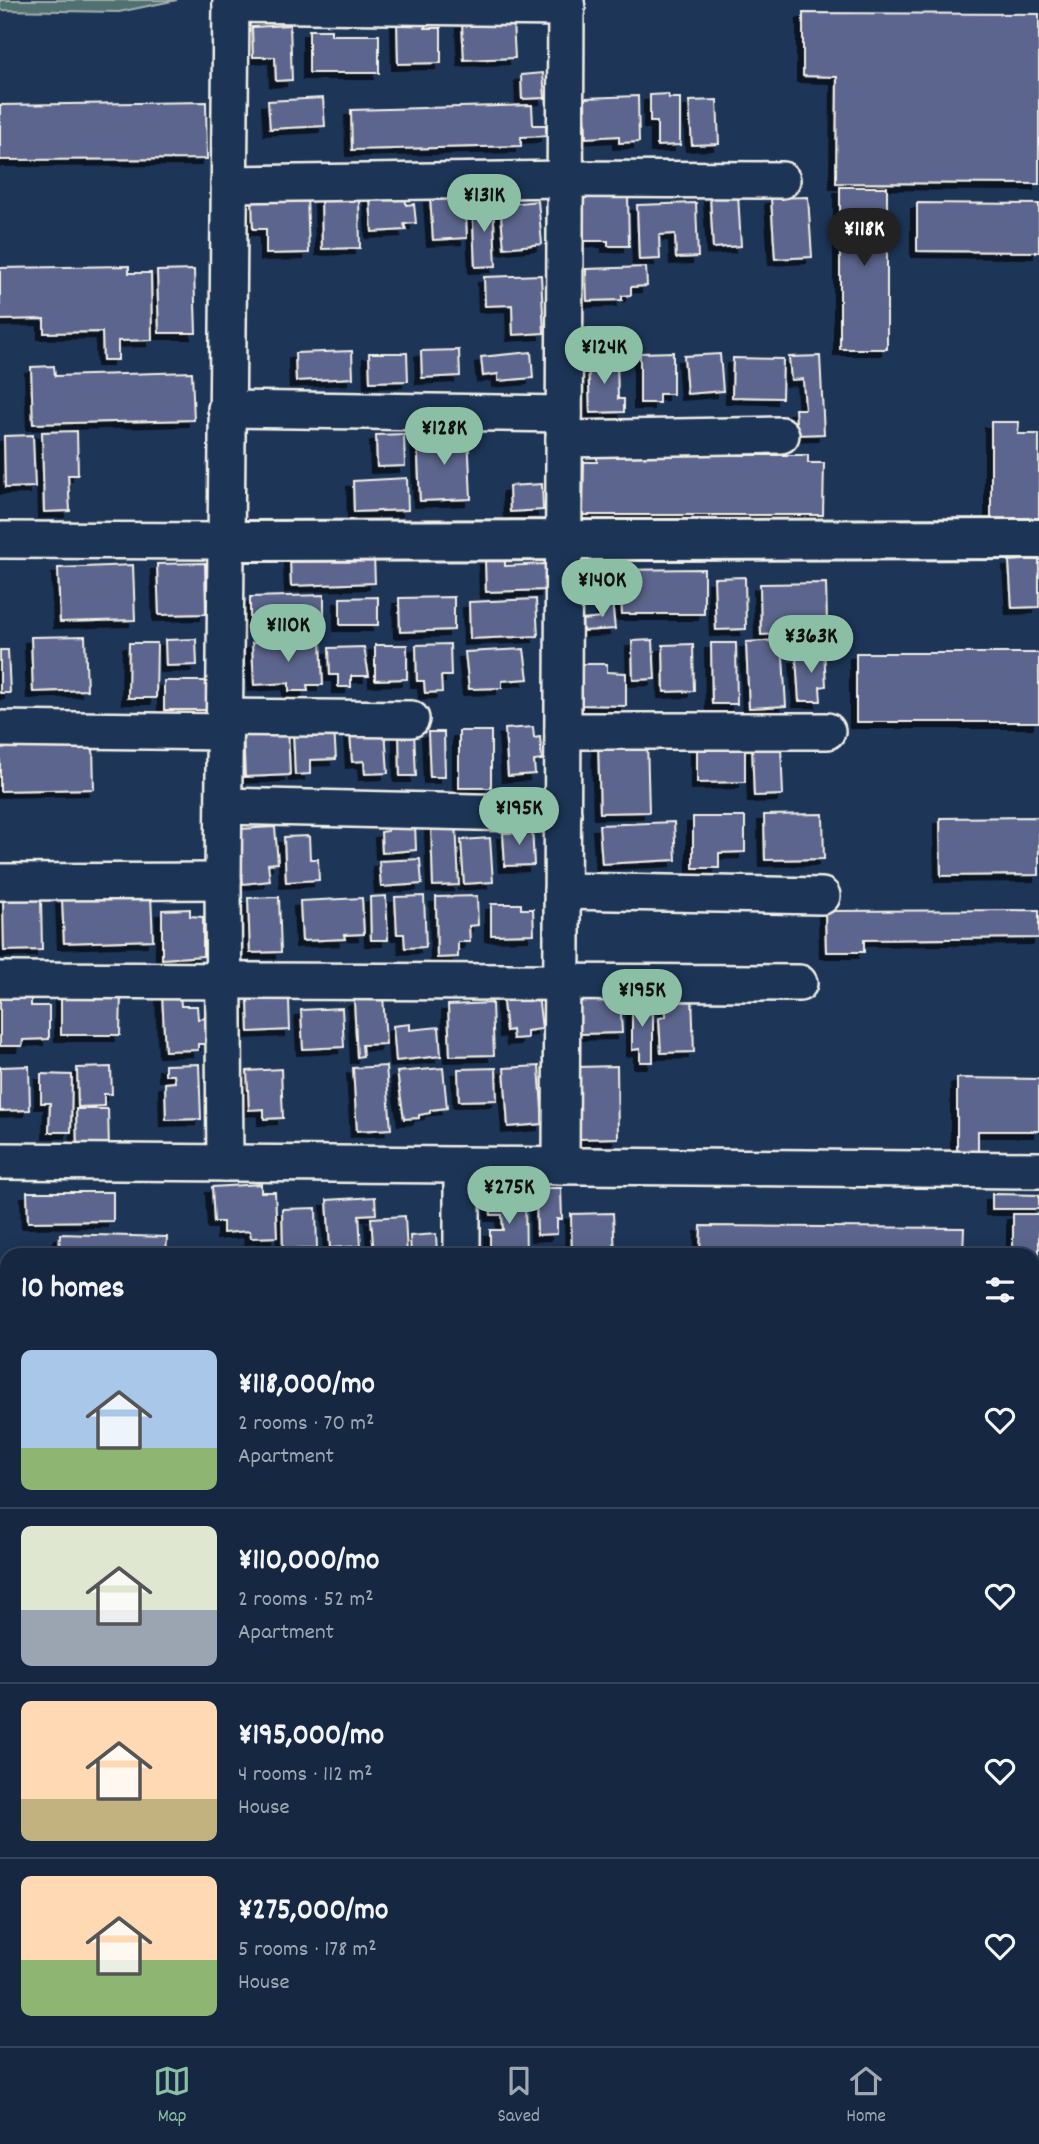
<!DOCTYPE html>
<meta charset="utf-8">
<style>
body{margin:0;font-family:Dekko,sans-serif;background:#1f3048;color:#f1f3f6;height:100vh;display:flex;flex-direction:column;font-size:26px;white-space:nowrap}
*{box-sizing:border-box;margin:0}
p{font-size:23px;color:#9ea6b1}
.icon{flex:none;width:38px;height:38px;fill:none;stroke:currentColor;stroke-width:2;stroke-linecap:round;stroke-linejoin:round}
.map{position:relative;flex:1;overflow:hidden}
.sheet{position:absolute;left:0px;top:1248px;width:1040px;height:800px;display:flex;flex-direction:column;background:#162841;border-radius:21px 21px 0 0;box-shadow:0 4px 18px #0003,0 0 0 2px #35445a}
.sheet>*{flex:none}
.price{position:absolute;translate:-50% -60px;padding:0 16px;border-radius:24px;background:#8abfa5;color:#111;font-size:23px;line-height:46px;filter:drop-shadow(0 2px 4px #0008)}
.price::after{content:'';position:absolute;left:50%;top:42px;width:21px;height:16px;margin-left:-10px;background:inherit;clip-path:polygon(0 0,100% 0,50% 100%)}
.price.active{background:#222;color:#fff}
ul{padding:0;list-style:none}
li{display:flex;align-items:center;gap:21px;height:175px;padding:0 21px}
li+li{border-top:2px solid #35445a}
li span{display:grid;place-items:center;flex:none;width:196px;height:140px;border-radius:10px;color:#555}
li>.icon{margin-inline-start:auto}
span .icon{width:84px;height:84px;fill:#fffc;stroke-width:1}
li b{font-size:30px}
h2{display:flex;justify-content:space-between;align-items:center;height:84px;padding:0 21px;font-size:30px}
.tab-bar{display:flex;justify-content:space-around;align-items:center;height:98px;border-top:2px solid #35445a;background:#162841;font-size:19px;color:#9ea6b1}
.tab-bar a{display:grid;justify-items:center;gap:4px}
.tab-bar .active{color:#8abfa5}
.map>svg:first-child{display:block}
.built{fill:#304367}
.green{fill:#517070;stroke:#a2b0ac;stroke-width:2}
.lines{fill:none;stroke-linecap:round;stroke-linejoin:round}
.stream{stroke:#8ca2b3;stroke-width:10}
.building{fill:#5c658d;stroke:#f4f1e8;stroke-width:2;filter:url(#shadow)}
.street-casing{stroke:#f4f1e8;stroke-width:40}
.secondary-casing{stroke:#f4f1e8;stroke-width:44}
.street{stroke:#1d3557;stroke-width:35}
.secondary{stroke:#1d3557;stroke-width:38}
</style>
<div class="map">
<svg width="1039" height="2046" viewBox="0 0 1039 2046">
<defs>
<filter id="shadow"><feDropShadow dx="-6" dy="6" stdDeviation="0" flood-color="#0009"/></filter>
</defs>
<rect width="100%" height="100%" fill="#1d3557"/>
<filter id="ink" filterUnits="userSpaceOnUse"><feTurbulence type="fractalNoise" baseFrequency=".0143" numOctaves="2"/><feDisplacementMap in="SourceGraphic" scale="14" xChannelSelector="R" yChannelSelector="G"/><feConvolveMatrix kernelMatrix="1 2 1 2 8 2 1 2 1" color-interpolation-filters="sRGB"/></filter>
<g filter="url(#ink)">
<rect class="built" x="424" y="2041" width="515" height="5"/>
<polygon class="green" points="0,0 177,0 119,12 0,10"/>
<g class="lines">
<g class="stream">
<polyline points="0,1779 7,1779"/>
<polyline points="1032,1788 1039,1788"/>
</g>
</g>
<g class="building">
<polygon points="803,13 1039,14 1039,184 836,183 837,77 803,76"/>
<polygon points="425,21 425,28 441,28 441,63 398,64 397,22"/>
<polygon points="513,21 515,58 464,60 462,23"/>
<polygon points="290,25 292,80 276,81 275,57 253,57 252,27"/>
<polygon points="309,30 331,30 331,35 379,35 379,73 309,73"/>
<polygon points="543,73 545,98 522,99 521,75"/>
<polygon points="668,94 669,98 680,98 680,145 657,146 657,122 650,122 650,95"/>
<polygon points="638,96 639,142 619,143 619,136 586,138 585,98"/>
<polygon points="323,98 325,126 270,129 268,101"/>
<polygon points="717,100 719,144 692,145 689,101"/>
<polygon points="206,102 207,159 0,160 0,105"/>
<polygon points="532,105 533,125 546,125 546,136 521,137 521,146 352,150 351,110"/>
<rect x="840" y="187" width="47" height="162"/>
<polygon points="405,194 406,205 414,204 416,223 404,224 406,230 372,232 370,197"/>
<polygon points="628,194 629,246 608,246 608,241 584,241 584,195"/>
<polygon points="738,194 741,246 713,248 710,196"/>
<polygon points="307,195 309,253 266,254 266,229 253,229 252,196"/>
<polygon points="321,195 359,195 360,248 322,249"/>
<polygon points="465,195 467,238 433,240 430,197"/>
<polygon points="808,197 812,257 775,259 771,198"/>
<polygon points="493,201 496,266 475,267 472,202"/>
<polygon points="538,201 542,244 504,248 500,205"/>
<polygon points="696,203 698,257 676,258 675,234 659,235 660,259 639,260 637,205"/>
<polygon points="917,203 1039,204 1039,252 917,251"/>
<polygon points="129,266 129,273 151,273 152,340 118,341 118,360 103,360 102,332 44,333 44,319 0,320 0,268"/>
<polygon points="646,267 647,286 631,287 631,295 622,296 622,300 587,301 586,269"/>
<polygon points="194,270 196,333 159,333 157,271"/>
<polygon points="541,275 544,333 513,335 512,305 485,306 484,277"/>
<polygon points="459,350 460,376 422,378 421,351"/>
<polygon points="352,351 353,378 296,381 295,353"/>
<polygon points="531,352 533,378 498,381 498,374 483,376 481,357"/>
<polygon points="673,352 673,394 659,394 659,403 640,403 640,353"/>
<polygon points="369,353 407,353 408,381 370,382"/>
<polygon points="720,354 723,391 687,394 684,356"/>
<polygon points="820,356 824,434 797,435 795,409 805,409 803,379 791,380 789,357"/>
<polygon points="617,358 618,399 624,399 624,412 590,413 588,359"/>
<polygon points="733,358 783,359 782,398 732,397"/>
<polygon points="54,366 55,376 192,372 194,420 33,424 31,367"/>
<polygon points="991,422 1019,422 1018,434 1039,434 1039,519 991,519"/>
<polygon points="77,431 78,475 68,475 70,511 44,512 42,432"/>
<polygon points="468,433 471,499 420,501 417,436"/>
<polygon points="404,434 405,466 377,467 376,435"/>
<polygon points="33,435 35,487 5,488 4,436"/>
<polygon points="597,455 808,455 808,463 824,463 823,515 583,515 584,462 597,462"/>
<polygon points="407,478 408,510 354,512 353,481"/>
<polygon points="542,484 543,510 510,512 509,486"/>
<polygon points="374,555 375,583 291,586 290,558"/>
<polygon points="485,559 505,559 505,566 545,564 546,590 486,592"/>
<polygon points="1039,559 1039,607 1012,608 1009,561"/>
<polygon points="205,563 206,614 159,615 157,564"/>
<polygon points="133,565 135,620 60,622 58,568"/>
<polygon points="704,569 704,614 622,614 621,591 609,592 608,570"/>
<polygon points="745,577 746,629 716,630 714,578"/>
<polygon points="826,583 827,621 818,621 818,628 779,629 779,634 761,635 760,584"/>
<polygon points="324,595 324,631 262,631 262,625 250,625 250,597"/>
<polygon points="378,597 378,625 340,625 340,598"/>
<polygon points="454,597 454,630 400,632 399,598"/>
<polygon points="536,599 538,636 470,639 469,602"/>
<polygon points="612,600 615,629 583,631 582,620 602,618 601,601"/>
<polygon points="85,636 87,690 33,692 31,637"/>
<polygon points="196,639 197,665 166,666 165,640"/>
<polygon points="321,640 323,685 307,685 308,691 289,691 289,683 254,685 252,643"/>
<polygon points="653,640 655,679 633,680 632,641"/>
<polygon points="782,640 786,706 749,708 746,642"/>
<polygon points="129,643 157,643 156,698 128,698"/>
<polygon points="711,643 736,643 737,704 712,704"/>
<polygon points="450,644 451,676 441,676 442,692 425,693 424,681 417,681 416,645"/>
<polygon points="693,644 694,691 664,692 663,645"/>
<polygon points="375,645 407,645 407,679 375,680"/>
<polygon points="364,647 369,676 351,676 351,687 338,687 338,675 330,675 329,648"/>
<polygon points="824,648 826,686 820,687 821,701 799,701 796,657 807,657 807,649"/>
<polygon points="524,649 528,679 502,681 502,688 469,689 465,652"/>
<polygon points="0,650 8,650 10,693 0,693"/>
<rect x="856" y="653" width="183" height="69"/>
<polygon points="582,664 607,664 607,672 626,673 626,706 581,705"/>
<polygon points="164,681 209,681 208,710 164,710"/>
<polygon points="533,727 534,738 540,737 542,760 534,761 535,774 508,776 505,729"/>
<polygon points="334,728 336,759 310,760 310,774 295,775 293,730"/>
<polygon points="288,729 290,775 245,777 243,731"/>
<polygon points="385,729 388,773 365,774 364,761 352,762 350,731"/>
<polygon points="399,731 414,731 416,776 400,776"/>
<rect x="459" y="731" width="32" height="57"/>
<polygon points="428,732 444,732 445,777 430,777"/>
<polygon points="647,739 649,812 600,813 598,741"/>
<polygon points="93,745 94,789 0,791 0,748"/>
<polygon points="781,746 783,795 754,796 752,747"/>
<polygon points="697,747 745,747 745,782 697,783"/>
<polygon points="823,814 824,859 765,860 764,815"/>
<polygon points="693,817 745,817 745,852 719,853 719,868 693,868"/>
<polygon points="1039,817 1039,875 941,876 940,818"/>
<polygon points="674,822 676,860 602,864 599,825"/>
<polygon points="415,823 416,850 382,853 381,832 388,831 388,825"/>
<polygon points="456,823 459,885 433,886 431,824"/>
<polygon points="532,825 534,865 505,866 503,833 513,833 513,826"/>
<polygon points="275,827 278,863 268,864 270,881 243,884 239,829"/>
<polygon points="309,836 310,859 318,859 319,880 286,882 284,837"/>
<polygon points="490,838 493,882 464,884 461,840"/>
<polygon points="420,859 422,884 381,887 379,861"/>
<polygon points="151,895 153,940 64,943 62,899"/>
<polygon points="386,896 388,940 371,940 370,897"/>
<polygon points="424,896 426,947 405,948 404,934 397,934 395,897"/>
<polygon points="477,896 478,925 469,926 470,942 458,942 458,957 437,958 436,897"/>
<polygon points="279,897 281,952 250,953 248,898"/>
<polygon points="3,898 41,898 42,950 4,951"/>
<polygon points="362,898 364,934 344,935 345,939 302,941 300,901"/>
<polygon points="491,904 521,904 521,909 533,909 534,934 491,935"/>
<polygon points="190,909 190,916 203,917 203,956 162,959 162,910"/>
<polygon points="1039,910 1039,938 864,940 864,952 826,952 825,911"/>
<polygon points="502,992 538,995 542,1029 527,1031 527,1038 513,1039 512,1030 506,1031"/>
<polygon points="61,993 121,993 120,1035 61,1035"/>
<polygon points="180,993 181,1006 197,1006 198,1019 205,1018 206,1044 198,1044 198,1050 165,1051 162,994"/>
<polygon points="620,993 622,1033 580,1034 579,995"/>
<polygon points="632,993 645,994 645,1013 653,1014 653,1062 640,1062 640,1049 632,1050"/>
<polygon points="0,994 31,994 31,1006 49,1006 49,1039 23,1040 22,1046 0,1046"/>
<polygon points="383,994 386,1044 362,1045 363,1056 357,1057 354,1000 360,999 360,995"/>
<polygon points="692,995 694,1052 661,1053 659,1018 666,1017 665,997"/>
<polygon points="289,999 290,1030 249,1032 248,1000"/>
<polygon points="492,1003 494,1055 450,1056 448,1005"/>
<polygon points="342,1008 344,1047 303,1049 301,1010"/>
<polygon points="410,1024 410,1030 439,1027 441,1056 396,1061 393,1026"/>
<polygon points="199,1064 201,1119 166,1120 165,1083 175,1082 174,1075 165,1075 165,1065"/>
<polygon points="29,1066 30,1110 0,1111 0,1067"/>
<polygon points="386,1066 391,1129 357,1131 353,1068"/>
<polygon points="539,1066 543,1124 508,1127 504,1068"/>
<polygon points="617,1066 618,1138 580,1139 578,1067"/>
<polygon points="111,1067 112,1094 104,1094 104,1106 78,1107 77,1068"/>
<polygon points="443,1068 447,1108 430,1110 430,1113 419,1115 419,1118 404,1119 397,1072"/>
<polygon points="496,1068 497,1100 459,1101 458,1069"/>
<polygon points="281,1069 283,1118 264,1119 264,1109 249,1110 247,1071"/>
<polygon points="41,1074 72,1075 71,1132 49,1132 50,1103 41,1103"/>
<polygon points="957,1078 1039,1079 1039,1131 978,1131 978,1154 957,1153"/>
<polygon points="76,1109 108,1109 109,1149 77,1150"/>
<polygon points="261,1184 261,1192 275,1192 277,1237 251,1238 250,1231 223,1233 223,1222 214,1222 212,1187"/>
<polygon points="541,1188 561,1188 562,1219 557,1219 557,1234 537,1235 536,1198 542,1198"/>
<polygon points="27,1192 113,1192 113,1221 28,1222"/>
<polygon points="992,1194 1039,1195 1039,1209 992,1209"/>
<polygon points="490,1196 525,1196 526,1255 490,1255 490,1230 503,1230 502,1215 491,1215"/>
<polygon points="375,1197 376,1214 359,1215 361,1246 330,1248 327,1200"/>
<polygon points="316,1208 317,1249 283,1249 282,1209"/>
<polygon points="613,1213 615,1255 572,1255 571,1214"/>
<polygon points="1013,1214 1039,1214 1039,1254 1013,1255"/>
<polygon points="405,1216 407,1255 374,1255 371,1218"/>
<polygon points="701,1226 964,1228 963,1255 700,1255"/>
<polygon points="60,1234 167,1237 166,1255 59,1255"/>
<polygon points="436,1234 437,1255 411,1255 410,1236"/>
<polygon points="1032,1284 1039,1285 1039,1311 1032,1311"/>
<polygon points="1032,1354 1039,1354 1039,1387 1032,1386"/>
<polygon points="1032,1481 1039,1481 1039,1544 1032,1545"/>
<polygon points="1039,1586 1039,1644 1032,1644 1032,1587"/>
<polygon points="0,1606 7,1606 7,1707 1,1707 0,1694"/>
<polygon points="1039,1662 1039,1687 1032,1688 1032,1663"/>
<polygon points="1039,1692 1039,1720 1032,1720 1032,1693"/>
<rect x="0" y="1791" width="7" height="29"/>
<polygon points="1032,1856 1039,1856 1039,1936 1032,1935"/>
<rect x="444" y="2040" width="276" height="6"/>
<rect x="819" y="2040" width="111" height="6"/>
</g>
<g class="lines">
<g class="street-casing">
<g id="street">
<polyline points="231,4 567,8"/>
<polyline points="229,184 564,179 782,180"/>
<polyline points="226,409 564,414"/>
<polyline points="564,439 781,435"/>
<polyline points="0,540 225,541"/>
<polyline points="225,717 411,719"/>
<polyline points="0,729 225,732"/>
<polyline points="563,731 827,731"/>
<polyline points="225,806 563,814"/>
<polyline points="0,882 223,881"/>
<polyline points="562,891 822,896"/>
<polyline points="0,980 799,983"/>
<polyline points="0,1161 1039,1170"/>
<polyline points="225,1163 223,881 231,0"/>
<polyline points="462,1165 462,1255"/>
<polyline points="561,1166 566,0"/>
<polyline points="327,2040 327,2046"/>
<polyline points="136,2046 136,2040"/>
</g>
</g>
<g class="secondary-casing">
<g id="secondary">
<polyline points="225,541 1039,539"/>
<polyline points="0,1745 7,1745"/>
<polyline points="1032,1754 1039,1754"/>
</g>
</g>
<use href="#street" class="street"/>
<use href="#secondary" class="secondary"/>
</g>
</g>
</svg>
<b class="price" style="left:484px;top:234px">¥131K</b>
<b class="price active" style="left:864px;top:268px">¥118K</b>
<b class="price" style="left:604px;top:386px">¥124K</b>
<b class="price" style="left:444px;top:467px">¥128K</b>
<b class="price" style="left:602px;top:619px">¥140K</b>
<b class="price" style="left:288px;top:664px">¥110K</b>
<b class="price" style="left:811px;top:675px">¥363K</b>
<b class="price" style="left:519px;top:847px">¥195K</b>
<b class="price" style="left:642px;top:1029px">¥195K</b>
<b class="price" style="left:509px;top:1226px">¥275K</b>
<section class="sheet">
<h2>10 homes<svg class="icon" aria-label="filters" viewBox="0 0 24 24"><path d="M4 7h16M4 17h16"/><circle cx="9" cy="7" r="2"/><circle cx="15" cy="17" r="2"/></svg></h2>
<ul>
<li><span style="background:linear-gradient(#a9c7e8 70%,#8fb573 0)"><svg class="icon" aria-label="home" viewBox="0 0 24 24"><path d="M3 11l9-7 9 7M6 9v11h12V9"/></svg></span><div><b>¥118,000/mo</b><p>2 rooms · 70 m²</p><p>Apartment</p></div><svg class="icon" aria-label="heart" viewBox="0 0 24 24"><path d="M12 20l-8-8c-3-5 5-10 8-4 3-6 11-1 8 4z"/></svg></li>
<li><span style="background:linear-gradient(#dfe7d0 60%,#9aa5b1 0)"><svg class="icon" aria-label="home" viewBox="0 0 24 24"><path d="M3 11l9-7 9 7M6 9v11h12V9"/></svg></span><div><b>¥110,000/mo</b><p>2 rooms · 52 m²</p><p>Apartment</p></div><svg class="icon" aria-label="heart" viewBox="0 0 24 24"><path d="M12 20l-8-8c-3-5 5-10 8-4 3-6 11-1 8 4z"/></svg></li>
<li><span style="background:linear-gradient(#ffd9b3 70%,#c2b280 0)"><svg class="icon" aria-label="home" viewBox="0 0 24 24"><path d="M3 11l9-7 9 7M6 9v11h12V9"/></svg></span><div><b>¥195,000/mo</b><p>4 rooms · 112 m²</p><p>House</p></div><svg class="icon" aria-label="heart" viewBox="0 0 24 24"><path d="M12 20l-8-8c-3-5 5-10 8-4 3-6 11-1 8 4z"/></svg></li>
<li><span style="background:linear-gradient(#ffd9b3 60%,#8fb573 0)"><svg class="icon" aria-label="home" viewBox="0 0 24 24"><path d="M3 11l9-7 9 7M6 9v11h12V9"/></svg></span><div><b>¥275,000/mo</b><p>5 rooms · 178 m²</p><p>House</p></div><svg class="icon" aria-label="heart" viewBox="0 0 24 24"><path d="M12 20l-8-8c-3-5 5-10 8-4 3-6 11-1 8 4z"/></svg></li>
</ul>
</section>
</div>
<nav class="tab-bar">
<a class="active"><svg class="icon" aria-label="map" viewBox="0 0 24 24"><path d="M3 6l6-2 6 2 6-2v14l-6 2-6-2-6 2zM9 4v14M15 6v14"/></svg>Map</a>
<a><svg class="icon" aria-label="saved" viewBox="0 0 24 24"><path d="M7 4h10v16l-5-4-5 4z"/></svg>Saved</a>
<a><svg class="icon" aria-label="home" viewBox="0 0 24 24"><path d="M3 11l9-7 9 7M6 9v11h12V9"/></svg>Home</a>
</nav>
